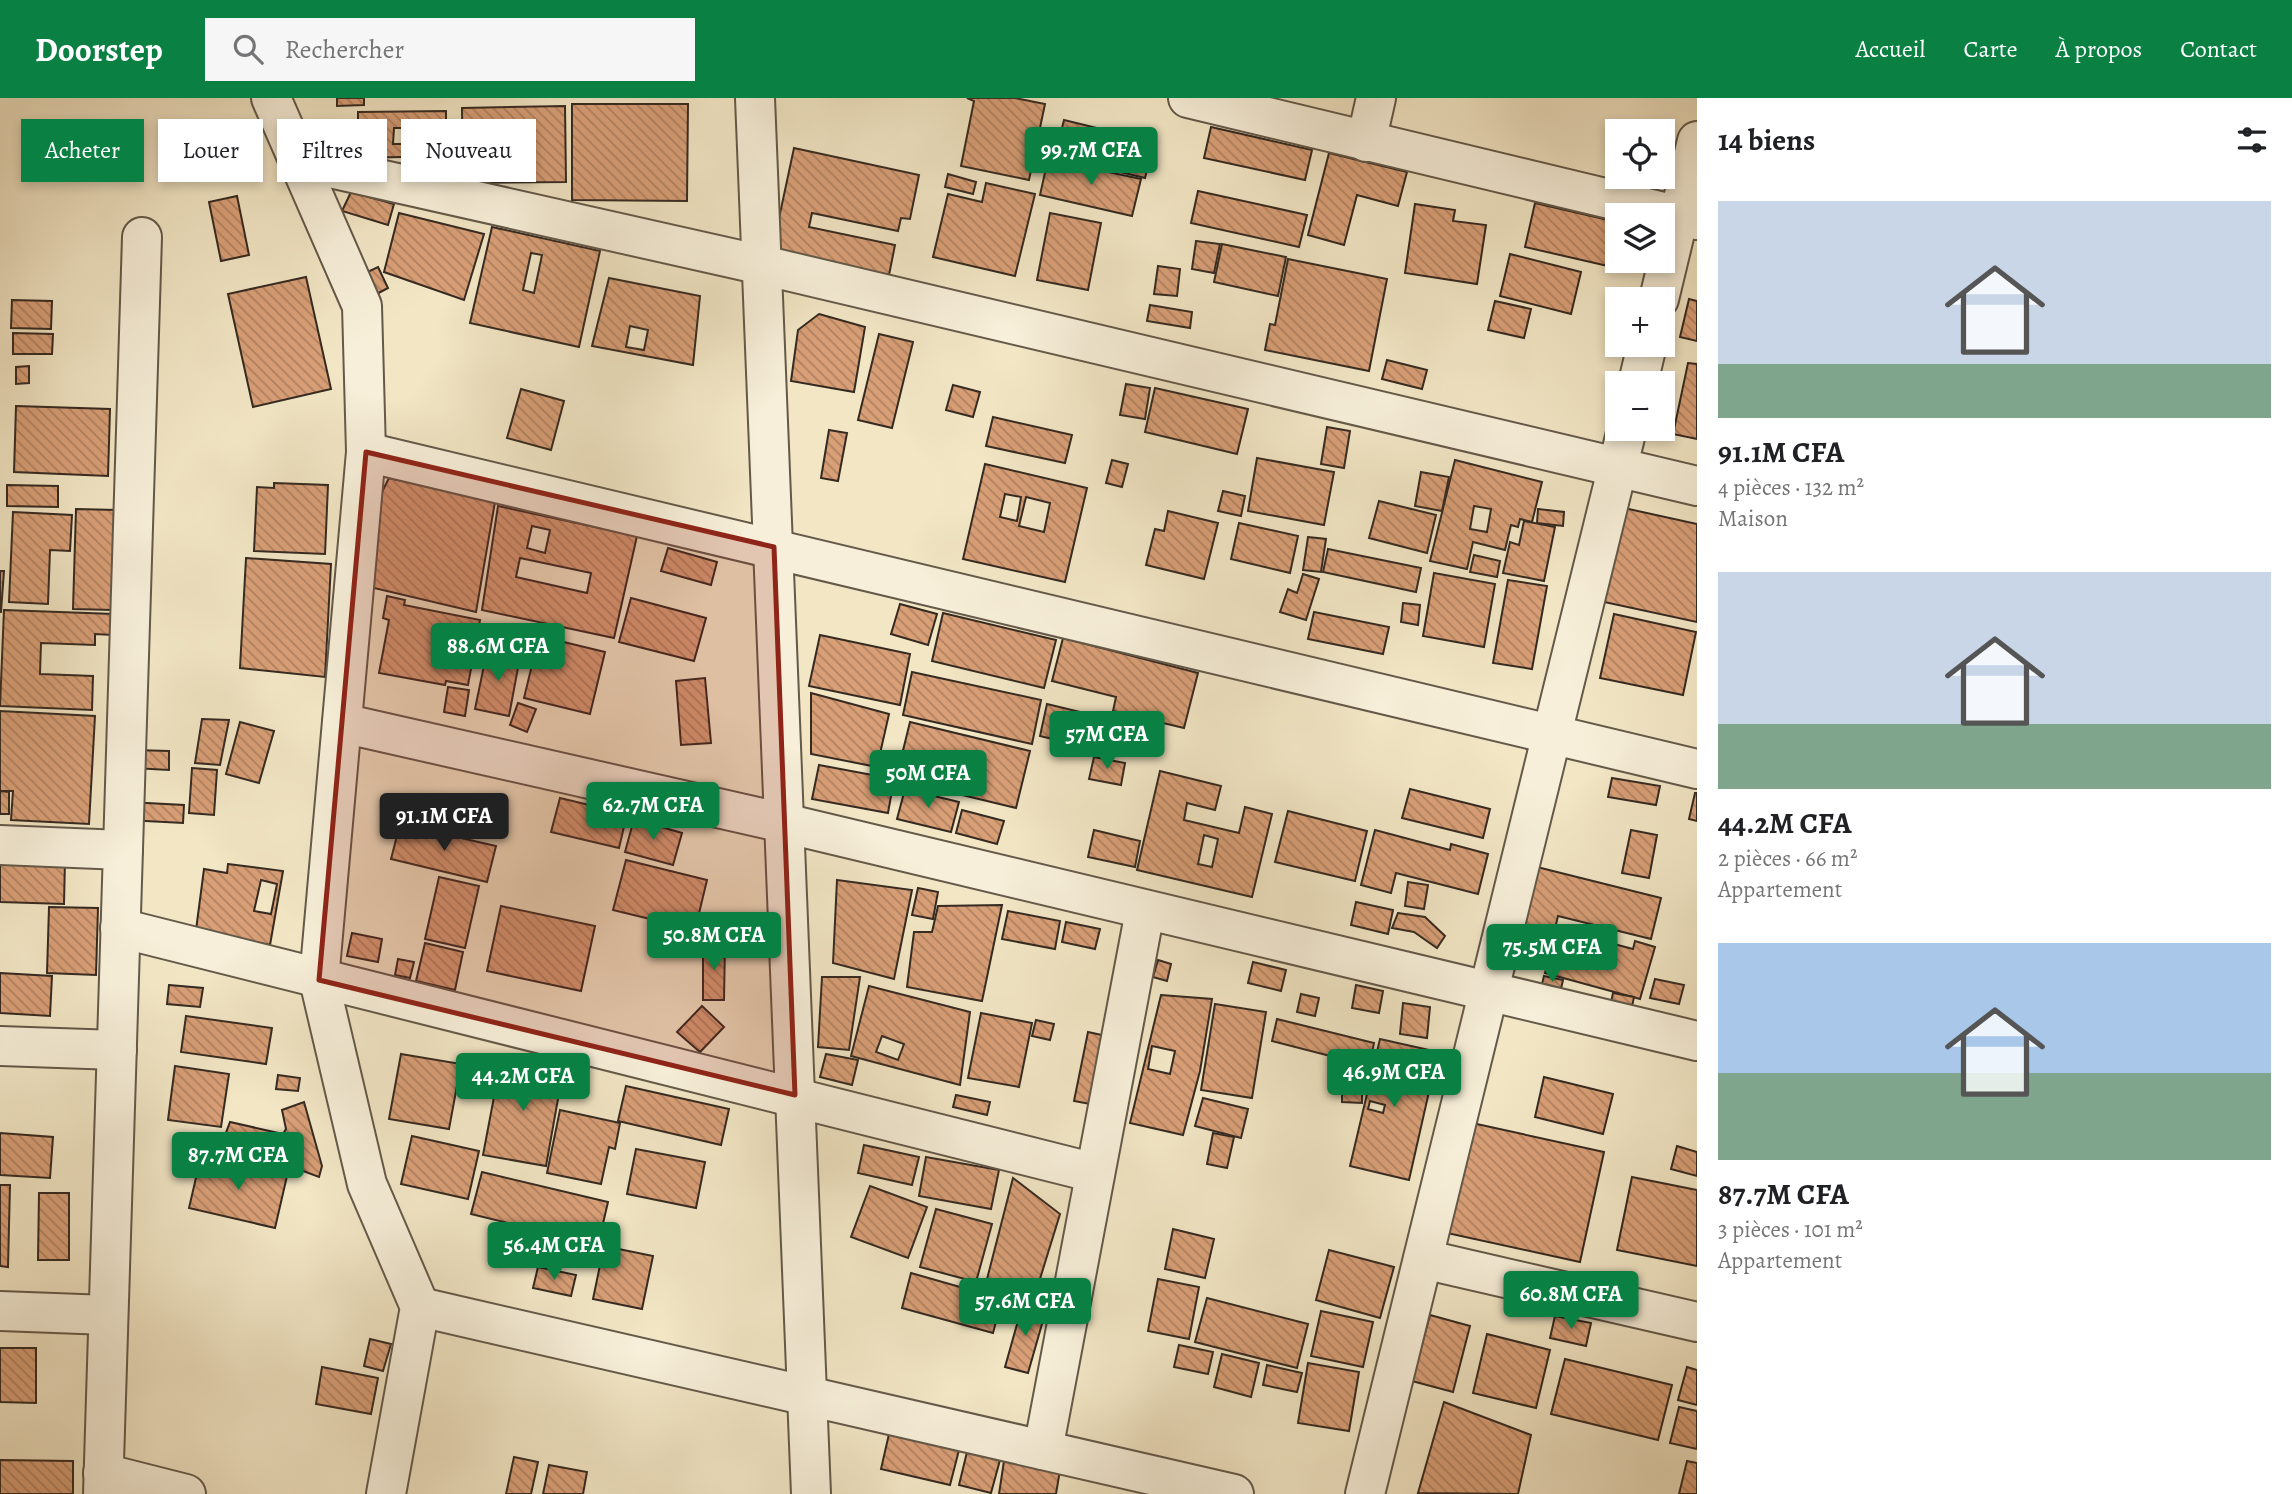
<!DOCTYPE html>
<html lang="fr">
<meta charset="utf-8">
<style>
body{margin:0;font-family:Alegreya,serif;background:#f6f6f6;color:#202124;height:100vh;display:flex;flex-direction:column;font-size:26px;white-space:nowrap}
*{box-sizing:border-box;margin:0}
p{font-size:23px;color:#757577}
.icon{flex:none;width:38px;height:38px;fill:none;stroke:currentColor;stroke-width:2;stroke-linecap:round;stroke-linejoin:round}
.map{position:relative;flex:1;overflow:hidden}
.sheet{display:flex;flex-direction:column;background:#fff;width:595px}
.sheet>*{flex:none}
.guide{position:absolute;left:21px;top:21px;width:665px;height:63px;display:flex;gap:14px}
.tools{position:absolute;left:1605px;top:21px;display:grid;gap:14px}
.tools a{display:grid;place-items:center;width:70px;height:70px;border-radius:0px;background:#fff;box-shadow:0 4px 10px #0003;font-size:35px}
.price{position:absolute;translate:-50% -60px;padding:0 16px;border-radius:7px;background:#0b8043;color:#fff;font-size:23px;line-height:46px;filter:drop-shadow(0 2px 4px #0008)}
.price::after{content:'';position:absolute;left:50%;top:42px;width:21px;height:16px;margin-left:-10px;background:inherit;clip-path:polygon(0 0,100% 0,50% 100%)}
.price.selected{background:#222;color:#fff}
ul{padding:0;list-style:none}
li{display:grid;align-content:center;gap:14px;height:371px;padding:0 21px}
li span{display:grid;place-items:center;height:217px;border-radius:0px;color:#555}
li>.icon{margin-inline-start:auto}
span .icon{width:126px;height:126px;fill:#fffc;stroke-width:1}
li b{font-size:30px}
h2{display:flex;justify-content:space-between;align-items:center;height:84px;padding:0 21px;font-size:30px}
.tag{padding:0 24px;border-radius:0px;background:#fff;box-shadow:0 4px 10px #0003;font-size:24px;line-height:63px}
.tag.selected{background:#0b8043;color:#fff}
header{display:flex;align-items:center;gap:42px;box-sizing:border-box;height:98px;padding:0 35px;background:#0b8043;color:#fff}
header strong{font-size:33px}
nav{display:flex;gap:38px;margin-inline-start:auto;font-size:24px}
.search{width:490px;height:63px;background:#f6f6f6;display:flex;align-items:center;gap:18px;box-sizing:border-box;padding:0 24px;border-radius:0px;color:#757577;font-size:26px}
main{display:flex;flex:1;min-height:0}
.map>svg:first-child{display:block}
.building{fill:url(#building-back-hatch);stroke:#352a21;stroke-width:2;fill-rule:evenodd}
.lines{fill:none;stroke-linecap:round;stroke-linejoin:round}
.minor-casing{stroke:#64594a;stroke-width:42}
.minor{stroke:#f7efd9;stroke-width:38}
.marked{fill:#8f2418;fill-opacity:0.2;stroke:#8f2418;stroke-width:5;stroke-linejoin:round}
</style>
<header>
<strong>Doorstep</strong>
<div class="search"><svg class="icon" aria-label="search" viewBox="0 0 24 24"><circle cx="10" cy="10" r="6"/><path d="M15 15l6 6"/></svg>Rechercher</div>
<nav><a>Accueil</a><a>Carte</a><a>À propos</a><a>Contact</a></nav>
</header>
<main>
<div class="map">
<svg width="1697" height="1396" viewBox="0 0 1697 1396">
<defs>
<pattern id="building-back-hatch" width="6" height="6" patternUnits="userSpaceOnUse" patternTransform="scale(1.75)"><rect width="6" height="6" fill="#d99f77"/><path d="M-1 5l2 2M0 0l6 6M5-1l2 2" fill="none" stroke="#b18261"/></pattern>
</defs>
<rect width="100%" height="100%" fill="#f2e6c5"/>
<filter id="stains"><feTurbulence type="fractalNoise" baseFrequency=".00286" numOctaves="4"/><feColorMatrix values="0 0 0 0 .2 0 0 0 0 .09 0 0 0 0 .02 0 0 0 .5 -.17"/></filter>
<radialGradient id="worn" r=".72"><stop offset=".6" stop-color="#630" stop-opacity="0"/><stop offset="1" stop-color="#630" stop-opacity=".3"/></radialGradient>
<g class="building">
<polygon points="337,0 364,0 364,7 337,8"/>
<polygon points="967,0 1015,0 1045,6 1029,82 961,68 974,3"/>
<polygon points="572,6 688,6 687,103 572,102"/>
<polygon points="565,8 566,84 463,85 462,10"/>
<path d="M446,13V58L358,60V14ZM394,30H420V46H393Z"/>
<polygon points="1064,22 1154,44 1145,80 1055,58"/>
<polygon points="1211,29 1312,52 1305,82 1204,60"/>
<polygon points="106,35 128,35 127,78 105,77"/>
<polygon points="794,50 919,77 910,121 901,120 898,133 812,115 809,129 895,147 889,177 772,153"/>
<polygon points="1329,55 1407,74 1398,108 1357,97 1344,147 1308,137"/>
<polygon points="1048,61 1141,81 1132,118 1040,97"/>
<polygon points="948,76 976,84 973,96 945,89"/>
<polygon points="986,85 1035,96 1015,178 933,159 948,96 982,104"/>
<polygon points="1198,93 1307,117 1299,149 1191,125"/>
<polygon points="351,94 394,106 388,127 342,113"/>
<polygon points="237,98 249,157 221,163 209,104"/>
<polygon points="1535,105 1617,124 1617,163 1623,163 1621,171 1525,149"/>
<polygon points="1415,106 1455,112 1453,123 1486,127 1477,186 1405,175"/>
<polygon points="399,115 484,136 464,202 384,174"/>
<polygon points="1050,115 1101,125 1088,192 1037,182"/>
<path d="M492,129L600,153L579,249L470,225ZM531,155L542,157L534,195L523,192Z"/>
<polygon points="1196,143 1220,146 1214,175 1192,171"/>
<polygon points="1222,146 1286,159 1278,198 1214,184"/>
<polygon points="1510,156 1581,174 1571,216 1500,198"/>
<polygon points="1288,161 1387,181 1369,273 1265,252 1270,226 1275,227"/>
<polygon points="1158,168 1180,171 1177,198 1154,196"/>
<polygon points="378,169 388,190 371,199 361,177"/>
<polygon points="306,179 331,291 253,309 228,196"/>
<path d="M609,180L700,198L693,267L592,248ZM630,228L648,232L644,252L626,249Z"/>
<polygon points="1689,201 1697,203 1697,243 1680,239"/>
<polygon points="12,202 52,203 51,231 11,230"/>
<polygon points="1495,203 1531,211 1524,240 1488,232"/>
<polygon points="1150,207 1192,214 1190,230 1147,223"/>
<polygon points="819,216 865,229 854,294 791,283 798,232"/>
<polygon points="13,235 53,236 52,256 13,256"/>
<polygon points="879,236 913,244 892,330 858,322"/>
<polygon points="1387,262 1427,272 1422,291 1382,281"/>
<polygon points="1688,265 1697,266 1697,341 1673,336"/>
<polygon points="29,268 29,285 16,286 16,269"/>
<polygon points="1126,286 1150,290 1145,321 1120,317"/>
<polygon points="953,287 980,294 973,319 946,312"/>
<polygon points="1155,290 1248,311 1237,356 1145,334"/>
<polygon points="521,291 564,303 551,352 507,340"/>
<polygon points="16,308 110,311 108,378 14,374"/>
<polygon points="993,319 1072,337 1065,365 986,348"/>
<polygon points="1327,329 1350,333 1344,370 1321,366"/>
<polygon points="829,332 847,335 838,383 821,380"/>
<polygon points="1257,360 1334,374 1324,427 1248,413"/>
<polygon points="1112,362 1128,366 1122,389 1106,385"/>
<path d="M1455,362L1542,384L1532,424L1520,421L1518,429L1511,427L1505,452L1473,444L1467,471L1430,463ZM1474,408L1491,411L1487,434L1470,431Z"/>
<path d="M985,366L1087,390L1065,484L963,461ZM1005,396L1021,399L1017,423L1000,419ZM1026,399L1050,405L1044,434L1019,428Z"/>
<polygon points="1421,374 1449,379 1442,413 1415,408"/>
<polygon points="389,380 495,404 476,514 374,490 376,406"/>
<polygon points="274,385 328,387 325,456 254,453 257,389 274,390"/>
<polygon points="7,387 58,388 58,409 7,408"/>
<polygon points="1223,393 1245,398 1241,418 1218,413"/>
<polygon points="1379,403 1436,417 1427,455 1369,440"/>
<path d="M498,408L637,438L614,540L482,512ZM532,428L550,432L545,455L527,450ZM520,460L591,475L587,495L516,479Z"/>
<polygon points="1615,408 1697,426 1697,524 1595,502"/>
<polygon points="76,411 117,412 113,512 73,511"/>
<polygon points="1538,411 1564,414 1563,428 1537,425"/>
<polygon points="1168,413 1218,425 1204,481 1146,467 1155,431 1164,433"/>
<polygon points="13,414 72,417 70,453 50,452 48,506 9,504"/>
<polygon points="1524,423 1555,429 1544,483 1503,475 1510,444 1519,447"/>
<polygon points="1239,425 1298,438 1290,475 1231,461"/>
<polygon points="1308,439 1326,441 1321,474 1303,472"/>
<polygon points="668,450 717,464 711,487 661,473"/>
<polygon points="1328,451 1421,470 1416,494 1323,474"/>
<polygon points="1474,457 1500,463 1497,479 1470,474"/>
<polygon points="246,460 331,466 325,579 240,570"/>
<polygon points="0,473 4,473 1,514 0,514"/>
<polygon points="1434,475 1495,486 1484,549 1423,538"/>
<polygon points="1303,476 1319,481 1306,522 1280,514 1288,491 1297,495"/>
<polygon points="1508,482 1547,488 1532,571 1493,565"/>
<polygon points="387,498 405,502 404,507 480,522 468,587 446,583 445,587 379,575 389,522 383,520"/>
<polygon points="631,500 706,520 694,563 619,544"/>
<polygon points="1403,505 1420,507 1418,527 1401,524"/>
<polygon points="900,506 937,516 928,547 891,536"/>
<polygon points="4,512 114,516 113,537 95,536 95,547 41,545 40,576 93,578 92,612 0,608"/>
<polygon points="1314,514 1389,529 1383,556 1308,541"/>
<polygon points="943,515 1056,542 1044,590 932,563"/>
<polygon points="1614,516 1696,534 1683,597 1600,580"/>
<polygon points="820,537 910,556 900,607 809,588"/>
<polygon points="539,538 605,554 590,616 524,600"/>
<polygon points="1063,540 1198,575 1184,630 1113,613 1116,599 1052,583"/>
<polygon points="487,553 520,559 509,618 475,611"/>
<polygon points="912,574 1041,602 1032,646 903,617"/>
<polygon points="705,580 711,645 681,647 676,583"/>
<polygon points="448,589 469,592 465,618 444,614"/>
<polygon points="811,595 889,616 877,669 811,656"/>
<polygon points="518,605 536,611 527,634 510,627"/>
<polygon points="1047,606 1113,622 1105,654 1040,638"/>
<polygon points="0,613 95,618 89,726 11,722 13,693 0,693"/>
<polygon points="202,621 229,622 220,667 195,665"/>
<polygon points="240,624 274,633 259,685 226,676"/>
<polygon points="910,624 1030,653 1016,710 896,681"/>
<polygon points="135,652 169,653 169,672 133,670"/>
<polygon points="1094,659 1125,665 1121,687 1089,681"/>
<polygon points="819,667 894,681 888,715 812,701"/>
<polygon points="192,670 217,672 214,717 189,715"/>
<path d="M1160,673L1221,688L1215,712L1187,705L1184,722L1239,735L1245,709L1272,716L1252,799L1137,772ZM1204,737L1218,741L1212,769L1198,766Z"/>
<polygon points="1612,680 1660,688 1656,707 1608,699"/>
<polygon points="905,691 959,704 951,734 897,721"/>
<polygon points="1410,691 1490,711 1483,740 1402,720"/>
<polygon points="0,693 9,694 9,716 0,716"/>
<polygon points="1695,695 1697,695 1697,723 1689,721"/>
<polygon points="560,700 627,716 619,750 551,734"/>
<polygon points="128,704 184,707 183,725 127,722"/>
<polygon points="962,712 1004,723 997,746 956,735"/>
<polygon points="1288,713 1367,733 1355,783 1275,764"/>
<polygon points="634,721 682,735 673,767 625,754"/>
<polygon points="400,726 496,748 487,784 391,761"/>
<polygon points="1094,732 1140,743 1135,769 1088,759"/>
<polygon points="1375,732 1450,752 1451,746 1488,756 1478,796 1396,775 1391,795 1361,787"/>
<polygon points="1631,732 1657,737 1649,780 1622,775"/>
<polygon points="0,760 65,762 64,806 0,804"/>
<polygon points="626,762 707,782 695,832 613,812"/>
<path d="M228,766L283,773L270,847L196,832L204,771L227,775ZM261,782L277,786L271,816L254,813Z"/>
<polygon points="1529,767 1661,800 1651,841 1558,818 1550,852 1510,842"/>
<polygon points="439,779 479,788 465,850 425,841"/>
<polygon points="837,782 912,792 894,881 833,865"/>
<polygon points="1408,784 1428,787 1424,811 1405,808"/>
<polygon points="918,790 938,794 933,821 912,817"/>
<polygon points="1356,804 1393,812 1388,836 1351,827"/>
<polygon points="1002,807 982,903 907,889 914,834 932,834 938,808"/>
<polygon points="501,808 595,828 581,893 487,873"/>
<polygon points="49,809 98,810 96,877 47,875"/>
<polygon points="1008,813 1060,823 1055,851 1002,841"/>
<polygon points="1398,815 1425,819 1445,838 1437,850 1414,834 1392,830"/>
<polygon points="1066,824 1100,831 1095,851 1062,844"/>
<polygon points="1557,831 1633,851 1635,843 1655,849 1640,901 1545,875"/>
<polygon points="352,835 382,841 378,864 347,858"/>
<polygon points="425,845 463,854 455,892 416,883"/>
<polygon points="703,846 725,846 724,902 703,902"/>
<polygon points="398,861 414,864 410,880 395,877"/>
<polygon points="1158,862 1171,866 1167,883 1153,879"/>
<polygon points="1253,864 1286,872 1281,893 1248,885"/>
<polygon points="0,875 52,878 50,918 0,915"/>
<polygon points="1544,878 1563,882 1560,895 1541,890"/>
<polygon points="822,879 860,879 849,952 818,949"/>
<polygon points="1655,881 1684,887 1679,906 1650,900"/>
<polygon points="169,887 203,890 200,909 167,906"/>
<polygon points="1356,887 1383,893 1379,915 1352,910"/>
<path d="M869,888L970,914L960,987L851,958ZM882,938L904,946L898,962L876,954Z"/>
<polygon points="1613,895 1634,899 1630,918 1609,914"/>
<polygon points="1301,896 1319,900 1315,918 1297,914"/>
<path d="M1161,897L1212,901L1200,973L1183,1037L1130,1025ZM1152,948L1175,953L1170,976L1148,971Z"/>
<polygon points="1403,905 1430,909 1427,940 1400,936"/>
<polygon points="1215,906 1266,914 1252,1000 1201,992"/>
<polygon points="702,908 724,929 700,954 677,934"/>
<polygon points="981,915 1032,925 1019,989 968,980"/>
<polygon points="186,918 272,930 266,966 181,954"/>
<polygon points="1277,921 1374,945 1369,968 1272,943"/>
<polygon points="1036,922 1054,926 1050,942 1032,938"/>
<polygon points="1088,934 1111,939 1096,1007 1074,1003"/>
<path d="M1380,941L1438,954L1409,1082L1350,1068ZM1370,1003L1385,1007L1383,1015L1368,1011Z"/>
<polygon points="401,956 461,966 449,1031 389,1021"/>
<polygon points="826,956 858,962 852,987 820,979"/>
<polygon points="501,962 563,973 546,1068 483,1057"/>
<polygon points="175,968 229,976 221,1029 168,1022"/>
<polygon points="278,977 300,980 298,993 276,991"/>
<polygon points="1544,979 1613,996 1603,1036 1535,1019"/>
<polygon points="1342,980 1362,980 1362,1005 1342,1004"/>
<polygon points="626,988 729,1011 721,1047 618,1023"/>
<polygon points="956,997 990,1004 987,1017 953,1009"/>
<polygon points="1203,1000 1248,1011 1241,1040 1195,1028"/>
<polygon points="304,1004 322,1068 319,1079 223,1043 230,1024 283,1036 286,1031 282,1012"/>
<polygon points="560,1012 620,1025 615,1051 609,1049 601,1086 547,1075"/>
<polygon points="1463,1023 1604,1054 1580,1164 1438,1133"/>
<polygon points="0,1035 53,1039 50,1080 0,1077"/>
<polygon points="1213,1035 1234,1039 1227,1070 1207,1066"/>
<polygon points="412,1038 479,1053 468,1101 401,1086"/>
<polygon points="864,1047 919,1059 912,1087 858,1075"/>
<polygon points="1677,1048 1697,1054 1697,1078 1671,1071"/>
<polygon points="636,1051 705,1064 696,1110 627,1096"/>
<polygon points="201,1058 287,1078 275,1130 189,1110"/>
<polygon points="926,1059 999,1072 991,1111 919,1098"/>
<polygon points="482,1074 608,1104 598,1147 471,1116"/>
<polygon points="1632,1079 1697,1092 1697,1168 1617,1152"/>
<polygon points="1013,1080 1060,1116 1035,1197 986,1185"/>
<polygon points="0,1087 10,1087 8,1169 0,1168"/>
<polygon points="870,1088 927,1109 908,1160 851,1139"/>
<polygon points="39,1095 69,1095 69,1162 38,1162"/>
<polygon points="936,1111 992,1126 976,1184 920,1169"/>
<polygon points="1173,1131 1214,1141 1205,1180 1165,1171"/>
<polygon points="604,1148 653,1158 642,1211 593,1201"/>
<polygon points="1329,1152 1394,1169 1380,1220 1316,1202"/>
<polygon points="538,1169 576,1177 571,1198 533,1190"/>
<polygon points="911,1175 1002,1201 993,1235 902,1210"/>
<polygon points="1158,1181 1199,1189 1189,1241 1148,1233"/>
<polygon points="1207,1200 1308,1226 1297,1270 1195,1244"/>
<polygon points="1023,1205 1046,1212 1028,1275 1005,1269"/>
<polygon points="1321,1213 1373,1224 1363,1269 1311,1258"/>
<polygon points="1430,1217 1470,1228 1453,1294 1412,1283"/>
<polygon points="1555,1218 1591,1225 1586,1248 1550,1240"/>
<polygon points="1487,1236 1550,1252 1536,1310 1473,1295"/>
<polygon points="370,1241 391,1246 383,1273 364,1268"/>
<polygon points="1179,1247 1213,1254 1208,1276 1174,1269"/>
<polygon points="0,1250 36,1250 36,1305 0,1304"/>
<polygon points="1222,1256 1259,1265 1251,1299 1214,1289"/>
<polygon points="1565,1261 1672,1287 1658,1342 1551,1316"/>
<polygon points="1308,1265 1359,1274 1349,1333 1298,1325"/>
<polygon points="1267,1267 1302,1275 1297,1294 1263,1287"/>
<polygon points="322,1269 378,1280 371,1316 316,1306"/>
<polygon points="1687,1269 1697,1272 1697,1307 1678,1302"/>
<polygon points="1444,1304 1531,1337 1518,1396 1418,1395"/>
<polygon points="1679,1309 1697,1313 1697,1351 1670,1345"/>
<polygon points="889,1336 959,1352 950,1387 881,1371"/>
<polygon points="967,1354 1000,1362 991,1395 959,1387"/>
<polygon points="514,1359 538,1364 531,1396 506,1396"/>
<polygon points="0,1362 73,1363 73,1396 0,1396"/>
<polygon points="1004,1363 1060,1372 1056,1396 999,1396"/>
<polygon points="1687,1363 1697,1365 1697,1396 1679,1396"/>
<polygon points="549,1367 587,1374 583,1396 543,1396"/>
</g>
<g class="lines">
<g class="minor-casing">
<g id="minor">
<polyline points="271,0 362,208 366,354 319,882 367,1086 420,1209 386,1396"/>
<polyline points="755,0 811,1396"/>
<polyline points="1188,0 1697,122"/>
<polyline points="1366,44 1376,0"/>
<polyline points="299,63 762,167 1697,388"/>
<polyline points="1659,201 1697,43"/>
<polyline points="1638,285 1647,247"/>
<polyline points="366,354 1697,671"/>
<polyline points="342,625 784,725 1697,943"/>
<polyline points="0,747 123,752"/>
<polyline points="120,830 1095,1075"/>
<polyline points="0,948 117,952"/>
<polyline points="1423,1161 1697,1224"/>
<polyline points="420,1209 1234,1396"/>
<polyline points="0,1213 108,1217"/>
<polyline points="1043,1352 1145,813"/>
<polyline points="103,1375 186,1396"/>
<polyline points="103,1396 142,139"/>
<polyline points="1365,1396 1627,331"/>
</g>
</g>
<use href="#minor" class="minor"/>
</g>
<path class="marked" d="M366,354L774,449L795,997L319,882Z"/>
<rect width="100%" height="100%" filter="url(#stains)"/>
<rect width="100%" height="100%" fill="url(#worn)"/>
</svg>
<div class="tools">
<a><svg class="icon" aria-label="locate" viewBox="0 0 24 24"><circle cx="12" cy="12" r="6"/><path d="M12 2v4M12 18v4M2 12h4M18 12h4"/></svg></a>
<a><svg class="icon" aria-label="layers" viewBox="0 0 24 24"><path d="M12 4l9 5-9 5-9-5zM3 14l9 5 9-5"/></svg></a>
<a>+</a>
<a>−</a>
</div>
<b class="price" style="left:1091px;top:89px">99.7M CFA</b>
<b class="price" style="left:498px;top:585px">88.6M CFA</b>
<b class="price" style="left:1107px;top:673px">57M CFA</b>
<b class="price" style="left:928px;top:712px">50M CFA</b>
<b class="price" style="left:653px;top:744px">62.7M CFA</b>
<b class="price selected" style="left:444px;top:755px">91.1M CFA</b>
<b class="price" style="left:714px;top:874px">50.8M CFA</b>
<b class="price" style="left:1552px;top:886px">75.5M CFA</b>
<b class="price" style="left:1394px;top:1011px">46.9M CFA</b>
<b class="price" style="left:523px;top:1015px">44.2M CFA</b>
<b class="price" style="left:238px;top:1094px">87.7M CFA</b>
<b class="price" style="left:554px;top:1184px">56.4M CFA</b>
<b class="price" style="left:1571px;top:1233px">60.8M CFA</b>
<b class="price" style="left:1025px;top:1240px">57.6M CFA</b>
<div class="guide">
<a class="tag selected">Acheter</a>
<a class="tag">Louer</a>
<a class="tag">Filtres</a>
<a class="tag">Nouveau</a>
</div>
</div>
<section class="sheet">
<h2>14 biens<svg class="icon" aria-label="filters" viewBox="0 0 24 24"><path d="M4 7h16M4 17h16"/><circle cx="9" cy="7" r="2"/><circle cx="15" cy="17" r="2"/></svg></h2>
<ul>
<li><span style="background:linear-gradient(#c9d6e8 75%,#7fa58c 0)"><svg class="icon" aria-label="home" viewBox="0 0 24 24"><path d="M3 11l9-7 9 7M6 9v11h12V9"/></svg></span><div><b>91.1M CFA</b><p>4 pièces · 132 m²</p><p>Maison</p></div></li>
<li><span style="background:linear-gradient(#c9d6e8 70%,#7fa58c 0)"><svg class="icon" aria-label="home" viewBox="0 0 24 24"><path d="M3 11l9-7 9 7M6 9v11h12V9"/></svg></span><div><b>44.2M CFA</b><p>2 pièces · 66 m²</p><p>Appartement</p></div></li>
<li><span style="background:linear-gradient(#a9c7e8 60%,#7fa58c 0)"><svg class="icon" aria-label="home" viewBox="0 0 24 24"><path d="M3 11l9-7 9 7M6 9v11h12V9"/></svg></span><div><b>87.7M CFA</b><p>3 pièces · 101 m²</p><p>Appartement</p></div></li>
</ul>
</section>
</main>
